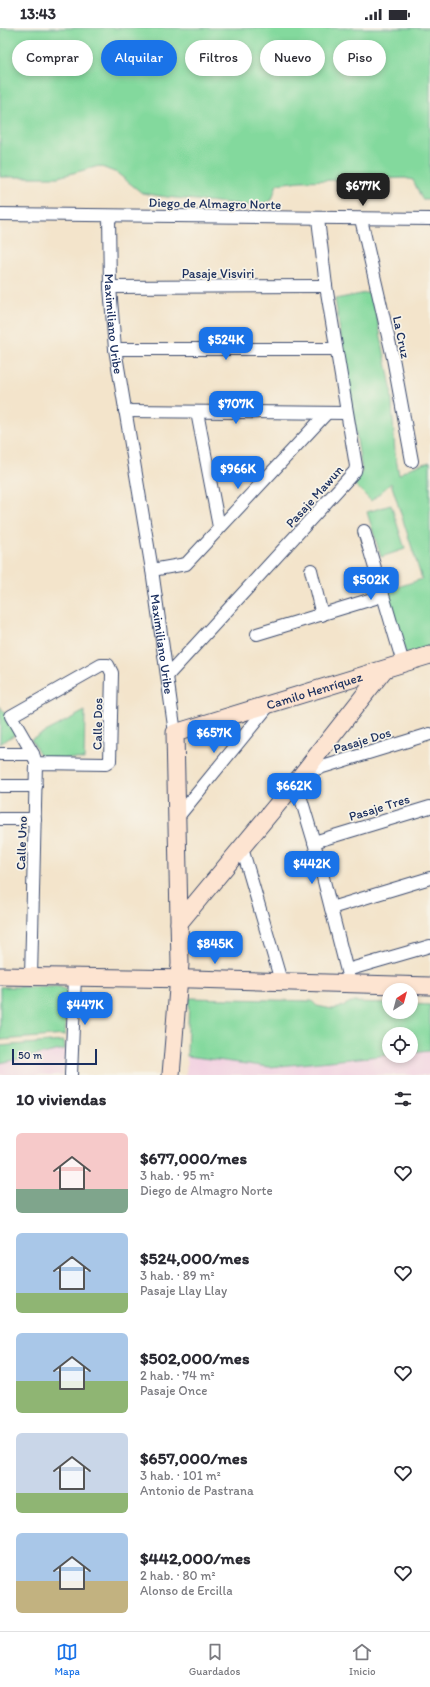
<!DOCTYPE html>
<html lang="es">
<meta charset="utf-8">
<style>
body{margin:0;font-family:Itim,sans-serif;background:#f2f2f3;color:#2b2b33;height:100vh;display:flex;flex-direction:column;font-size:15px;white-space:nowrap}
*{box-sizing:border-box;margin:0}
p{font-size:13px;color:#7c7c81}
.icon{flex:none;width:22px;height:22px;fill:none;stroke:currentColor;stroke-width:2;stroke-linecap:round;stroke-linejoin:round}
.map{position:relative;height:1047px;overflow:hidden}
.details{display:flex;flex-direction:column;background:#fff;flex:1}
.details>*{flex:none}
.top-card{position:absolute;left:12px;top:12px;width:406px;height:36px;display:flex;gap:8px}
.needle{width:26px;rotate:36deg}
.fabs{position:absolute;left:382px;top:955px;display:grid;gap:8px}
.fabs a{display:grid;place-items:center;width:36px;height:36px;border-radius:50%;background:#fff;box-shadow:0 2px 6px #0003;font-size:20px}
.scale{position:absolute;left:12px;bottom:10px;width:85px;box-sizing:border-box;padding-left:4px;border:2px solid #1b2f5e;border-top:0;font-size:11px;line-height:14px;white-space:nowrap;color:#1b2f5e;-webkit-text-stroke:3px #f7f3e8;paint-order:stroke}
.price{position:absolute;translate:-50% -34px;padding:0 9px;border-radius:8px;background:#1a73e8;color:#fff;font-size:13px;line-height:26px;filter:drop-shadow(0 1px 2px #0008)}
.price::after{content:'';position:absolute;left:50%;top:24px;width:12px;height:9px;margin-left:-6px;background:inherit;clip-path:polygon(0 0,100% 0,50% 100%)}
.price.current{background:#222;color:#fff}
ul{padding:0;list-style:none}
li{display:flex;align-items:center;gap:12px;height:100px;padding:0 16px}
li span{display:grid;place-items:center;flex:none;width:112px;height:80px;border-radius:6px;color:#555}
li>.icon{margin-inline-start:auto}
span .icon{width:48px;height:48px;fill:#fffc;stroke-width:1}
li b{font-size:17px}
h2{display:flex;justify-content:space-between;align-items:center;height:48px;padding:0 16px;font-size:17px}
.chip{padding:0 14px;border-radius:18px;background:#fff;box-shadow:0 2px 6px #0003;font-size:14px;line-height:36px}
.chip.current{background:#1a73e8;color:#fff}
.status{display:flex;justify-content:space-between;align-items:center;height:28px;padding:0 20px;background:#fff;direction:ltr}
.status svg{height:11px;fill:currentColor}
.dock{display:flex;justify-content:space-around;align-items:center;height:56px;border-top:1px solid #e1e1e2;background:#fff;font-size:11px;color:#7c7c81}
.dock a{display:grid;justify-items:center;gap:2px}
.dock .current{color:#1a73e8}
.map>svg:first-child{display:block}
.built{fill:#f2cfe1}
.green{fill:#83d99d;stroke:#4f847e}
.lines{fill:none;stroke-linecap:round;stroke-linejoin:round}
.street-casing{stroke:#3b4a6e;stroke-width:14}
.secondary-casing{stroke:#3b4a6e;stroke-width:19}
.street{stroke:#fff;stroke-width:12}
.secondary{stroke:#fde4d1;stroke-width:17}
.labels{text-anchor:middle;stroke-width:3.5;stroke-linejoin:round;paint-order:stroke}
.street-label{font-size:13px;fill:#1b2f5e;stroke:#f7f3e8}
</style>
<div class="status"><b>13:43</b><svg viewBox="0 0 49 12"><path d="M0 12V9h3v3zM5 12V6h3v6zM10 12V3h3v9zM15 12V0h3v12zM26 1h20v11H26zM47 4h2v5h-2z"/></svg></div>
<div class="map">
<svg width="430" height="1047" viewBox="0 0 430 1047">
<rect width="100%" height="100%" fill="#f7f3e8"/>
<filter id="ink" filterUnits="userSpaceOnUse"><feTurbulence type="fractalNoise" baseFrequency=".025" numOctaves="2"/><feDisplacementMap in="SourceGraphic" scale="8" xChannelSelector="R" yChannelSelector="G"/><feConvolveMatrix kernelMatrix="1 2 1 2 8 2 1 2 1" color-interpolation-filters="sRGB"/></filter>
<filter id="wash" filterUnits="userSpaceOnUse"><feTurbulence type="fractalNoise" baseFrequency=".012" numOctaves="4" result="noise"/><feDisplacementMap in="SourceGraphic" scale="16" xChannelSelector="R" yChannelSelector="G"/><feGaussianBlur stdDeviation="0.9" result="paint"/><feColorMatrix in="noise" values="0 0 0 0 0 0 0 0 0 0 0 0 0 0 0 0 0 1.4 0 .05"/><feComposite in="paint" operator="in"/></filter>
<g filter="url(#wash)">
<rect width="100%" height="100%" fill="#f3e4cb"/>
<g class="built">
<polygon points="65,1021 63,1047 0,1047 0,1035"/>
<polygon points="430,1023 430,1047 186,1047 187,1028 270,1039 389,1027 411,1028 411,1025"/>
</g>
<g class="green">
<polygon points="0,0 430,0 430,171 422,171 413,152 405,150 300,153 277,156 272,172 256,178 166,169 142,165 117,145 99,138 58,149 0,149"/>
<path d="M372,264L391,359L395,425L399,447C408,439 419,437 430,434V620L406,627L386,563L422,551L391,455L371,473L352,454L362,444L335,271Z"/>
<polygon points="391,477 405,521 381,529 367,484"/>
<polygon points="0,678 17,705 0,716"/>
<polygon points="85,683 84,731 46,730 39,725 31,711"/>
<polygon points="0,959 60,959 66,962 68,967 65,1007 0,1012"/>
<polygon points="189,970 312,973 317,978 332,981 339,980 351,974 389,975 389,984 411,984 411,976 430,977 430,1023 411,1025 411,1006 389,1006 389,1027 270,1039 187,1028"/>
<polygon points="64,1013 65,1021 0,1035 0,1018"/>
</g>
</g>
<g filter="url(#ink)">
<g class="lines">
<g class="street-casing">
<g id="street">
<polyline points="0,186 430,191"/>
<path id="s1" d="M109,188L110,259L115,321L152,542L175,705"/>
<polyline points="361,191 393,330 412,433"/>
<polyline points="110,259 326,258"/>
<polyline points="115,321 336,321"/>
<polyline points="125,383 346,385"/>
<polyline points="197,384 219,499"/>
<polyline points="364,503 403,635"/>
<polyline points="152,542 186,536 326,386"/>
<polyline points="311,542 322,587"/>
<polyline points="257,606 382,568"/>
<polyline points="168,647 355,443 356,438 326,258 318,191"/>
<polyline points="0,726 33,726"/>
<polyline points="303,745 430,706"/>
<polyline points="296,754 314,814 350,955"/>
<polyline points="0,758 36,758"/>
<polyline points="177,790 270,676"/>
<polyline points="0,791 35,791"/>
<polyline points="314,814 430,779"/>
<polyline points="242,820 281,953"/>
<polyline points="331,880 430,850"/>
<polyline points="347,942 430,918"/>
<polyline points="31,949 36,735 33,726 11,688 101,637 108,637 112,645 110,733 106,736 36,735"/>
<polyline points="71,1047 75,949"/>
</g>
</g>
<g class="secondary-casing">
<g id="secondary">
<polyline points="179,895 296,754 384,642"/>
<polyline points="0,948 193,951 430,958"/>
<path id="s2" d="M171,1047L180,936L175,705L430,627"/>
</g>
</g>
<use href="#street" class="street"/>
<use href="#secondary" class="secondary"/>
</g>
</g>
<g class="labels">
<g class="street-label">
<text transform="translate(215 175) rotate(1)" y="5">Diego de Almagro Norte</text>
<text x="218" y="250">Pasaje Visviri</text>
<text dy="5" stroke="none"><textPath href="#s1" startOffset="108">Maximiliano Uribe</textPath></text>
<text transform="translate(402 309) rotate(78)" y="5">La Cruz</text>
<text transform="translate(314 468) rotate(-48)" y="5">Pasaje Mawun</text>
<text dy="5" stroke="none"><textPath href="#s1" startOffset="432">Maximiliano Uribe</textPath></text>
<text dy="5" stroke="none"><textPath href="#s2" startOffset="488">Camilo Henríquez</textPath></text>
<text transform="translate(97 696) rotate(-89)" y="5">Calle Dos</text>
<text transform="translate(362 712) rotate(-17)" y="5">Pasaje Dos</text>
<text transform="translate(379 779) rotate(-17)" y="5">Pasaje Tres</text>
<text transform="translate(21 815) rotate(-88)" y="5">Calle Uno</text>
</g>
</g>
</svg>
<div class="fabs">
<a><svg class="needle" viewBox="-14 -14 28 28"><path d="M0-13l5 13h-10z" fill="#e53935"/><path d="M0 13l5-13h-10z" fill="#7c7c81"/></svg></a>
<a><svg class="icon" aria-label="locate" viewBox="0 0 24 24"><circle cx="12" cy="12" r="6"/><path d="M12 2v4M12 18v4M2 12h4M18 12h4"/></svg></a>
</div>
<div class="scale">50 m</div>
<b class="price current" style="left:363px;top:179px">$677K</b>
<b class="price" style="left:226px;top:333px">$524K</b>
<b class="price" style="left:236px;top:397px">$707K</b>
<b class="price" style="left:238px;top:462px">$966K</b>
<b class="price" style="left:371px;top:573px">$502K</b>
<b class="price" style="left:214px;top:726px">$657K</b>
<b class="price" style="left:294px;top:779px">$662K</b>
<b class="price" style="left:312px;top:857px">$442K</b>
<b class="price" style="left:215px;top:937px">$845K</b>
<b class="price" style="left:85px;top:998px">$447K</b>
<div class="top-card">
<a class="chip">Comprar</a>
<a class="chip current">Alquilar</a>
<a class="chip">Filtros</a>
<a class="chip">Nuevo</a>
<a class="chip">Piso</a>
</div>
</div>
<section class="details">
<h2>10 viviendas<svg class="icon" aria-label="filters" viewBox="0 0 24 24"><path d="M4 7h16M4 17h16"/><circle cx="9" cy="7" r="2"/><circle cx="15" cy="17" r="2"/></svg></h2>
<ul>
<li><span style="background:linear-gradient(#f6c9c9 70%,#7fa58c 0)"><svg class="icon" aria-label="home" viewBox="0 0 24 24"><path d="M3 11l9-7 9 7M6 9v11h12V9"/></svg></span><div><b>$677,000/mes</b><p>3 hab. · 95 m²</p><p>Diego de Almagro Norte</p></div><svg class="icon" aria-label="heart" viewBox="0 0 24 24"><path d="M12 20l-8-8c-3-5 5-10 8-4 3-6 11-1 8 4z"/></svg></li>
<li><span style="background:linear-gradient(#a9c7e8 75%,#8fb573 0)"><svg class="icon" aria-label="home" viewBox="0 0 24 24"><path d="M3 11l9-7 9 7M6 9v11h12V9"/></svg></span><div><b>$524,000/mes</b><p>3 hab. · 89 m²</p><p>Pasaje Llay Llay</p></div><svg class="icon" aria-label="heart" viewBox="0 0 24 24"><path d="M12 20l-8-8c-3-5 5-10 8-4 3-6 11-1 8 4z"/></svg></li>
<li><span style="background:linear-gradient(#a9c7e8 60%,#8fb573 0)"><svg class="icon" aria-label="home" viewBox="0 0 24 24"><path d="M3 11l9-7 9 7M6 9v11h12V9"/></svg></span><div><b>$502,000/mes</b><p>2 hab. · 74 m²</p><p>Pasaje Once</p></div><svg class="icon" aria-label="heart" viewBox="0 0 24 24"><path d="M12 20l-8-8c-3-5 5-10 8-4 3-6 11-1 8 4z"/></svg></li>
<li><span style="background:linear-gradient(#c9d6e8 75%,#8fb573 0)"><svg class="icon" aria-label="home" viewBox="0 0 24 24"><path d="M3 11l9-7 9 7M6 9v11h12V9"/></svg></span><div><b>$657,000/mes</b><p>3 hab. · 101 m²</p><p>Antonio de Pastrana</p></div><svg class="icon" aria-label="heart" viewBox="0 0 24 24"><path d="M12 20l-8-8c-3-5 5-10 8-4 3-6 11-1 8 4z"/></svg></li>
<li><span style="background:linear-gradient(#a9c7e8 60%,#c2b280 0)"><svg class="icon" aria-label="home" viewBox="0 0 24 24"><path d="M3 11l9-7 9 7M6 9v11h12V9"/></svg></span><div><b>$442,000/mes</b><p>2 hab. · 80 m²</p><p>Alonso de Ercilla</p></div><svg class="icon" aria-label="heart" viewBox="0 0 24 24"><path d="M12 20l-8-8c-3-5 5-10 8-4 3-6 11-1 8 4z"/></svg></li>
</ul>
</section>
<nav class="dock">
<a class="current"><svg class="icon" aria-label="map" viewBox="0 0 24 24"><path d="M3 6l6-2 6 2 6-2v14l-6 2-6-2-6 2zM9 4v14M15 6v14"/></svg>Mapa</a>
<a><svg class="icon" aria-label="saved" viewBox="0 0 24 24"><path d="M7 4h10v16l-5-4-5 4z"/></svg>Guardados</a>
<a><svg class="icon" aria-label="home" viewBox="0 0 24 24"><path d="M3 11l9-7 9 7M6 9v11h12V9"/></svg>Inicio</a>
</nav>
